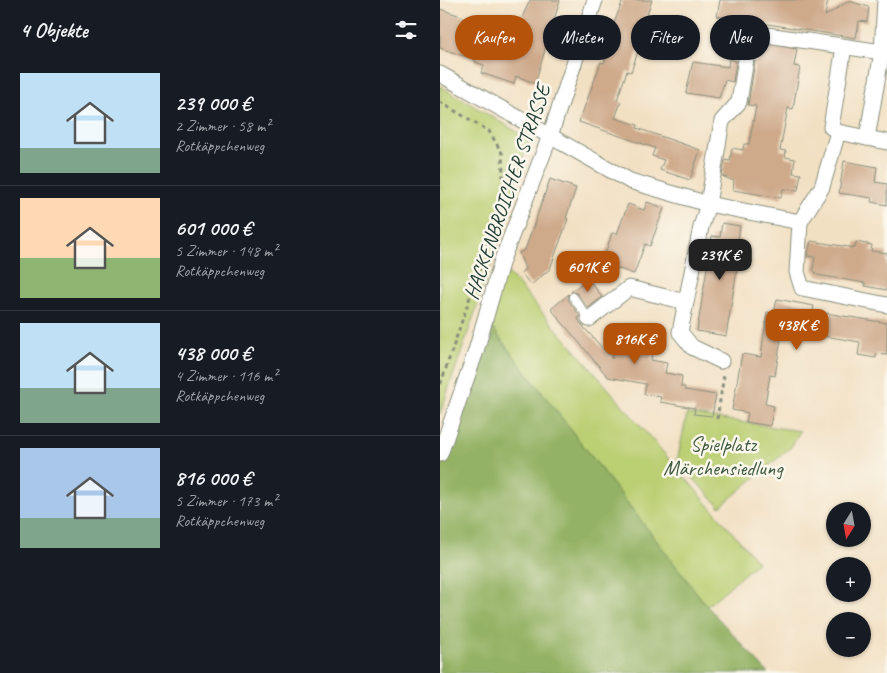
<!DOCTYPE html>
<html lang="de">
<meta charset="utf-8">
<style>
body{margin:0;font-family:Caveat,sans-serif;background:#20242c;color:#f1f3f6;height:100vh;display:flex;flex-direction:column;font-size:19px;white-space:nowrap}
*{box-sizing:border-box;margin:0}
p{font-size:16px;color:#9ea1a6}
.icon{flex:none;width:28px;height:28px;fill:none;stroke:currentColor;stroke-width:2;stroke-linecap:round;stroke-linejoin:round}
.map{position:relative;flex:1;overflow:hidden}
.panel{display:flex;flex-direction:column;background:#171b24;width:440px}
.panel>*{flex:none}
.guide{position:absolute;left:15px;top:15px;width:356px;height:45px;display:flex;gap:10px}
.needle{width:32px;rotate:191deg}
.tools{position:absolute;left:386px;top:502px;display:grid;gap:10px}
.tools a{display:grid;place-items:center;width:45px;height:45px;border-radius:50%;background:#171b24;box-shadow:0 1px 4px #0004;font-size:25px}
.price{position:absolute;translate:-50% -42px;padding:0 11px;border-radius:10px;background:#b45309;color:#fff;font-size:16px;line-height:32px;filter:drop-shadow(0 1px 2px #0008)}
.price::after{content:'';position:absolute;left:50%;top:30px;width:15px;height:11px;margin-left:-8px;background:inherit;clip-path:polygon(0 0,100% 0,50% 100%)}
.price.on{background:#222;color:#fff}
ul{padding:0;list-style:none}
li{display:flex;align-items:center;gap:15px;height:125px;padding:0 20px}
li+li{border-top:1px solid #363941}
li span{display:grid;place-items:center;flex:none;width:140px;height:100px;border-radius:0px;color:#555}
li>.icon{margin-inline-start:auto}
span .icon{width:60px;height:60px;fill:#fffc;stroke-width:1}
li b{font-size:21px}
h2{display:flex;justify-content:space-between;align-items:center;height:60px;padding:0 20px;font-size:21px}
.chip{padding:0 18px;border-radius:22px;background:#171b24;box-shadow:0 1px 4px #0004;font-size:18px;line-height:45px}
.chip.on{background:#b45309;color:#fff}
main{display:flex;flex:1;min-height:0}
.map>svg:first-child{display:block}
.green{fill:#bbcf73;stroke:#6d8654}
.forest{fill:#94b265;stroke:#5a784c}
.building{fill:#cea98a}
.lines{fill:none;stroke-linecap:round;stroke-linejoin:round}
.lane-casing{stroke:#888e7c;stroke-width:9}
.street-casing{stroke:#888e7c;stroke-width:17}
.path{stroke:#888e7c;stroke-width:3;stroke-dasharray:4 4;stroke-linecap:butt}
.lane{stroke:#fff;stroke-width:8}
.street{stroke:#fff;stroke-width:15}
.labels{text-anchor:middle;stroke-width:5;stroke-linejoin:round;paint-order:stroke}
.street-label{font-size:21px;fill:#1f3d34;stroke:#fbf7ec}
.park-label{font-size:21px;fill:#3e5a41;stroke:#fbf7ec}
</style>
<main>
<section class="panel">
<h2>4 Objekte<svg class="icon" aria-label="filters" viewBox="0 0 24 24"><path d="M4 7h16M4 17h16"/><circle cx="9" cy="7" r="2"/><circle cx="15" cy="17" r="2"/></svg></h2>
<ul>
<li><span style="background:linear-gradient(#bfe0f5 75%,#7fa58c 0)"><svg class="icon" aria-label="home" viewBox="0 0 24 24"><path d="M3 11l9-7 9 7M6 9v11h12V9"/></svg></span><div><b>239 000 €</b><p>2 Zimmer · 58 m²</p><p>Rotkäppchenweg</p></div></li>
<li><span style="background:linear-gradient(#ffd9b3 60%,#8fb573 0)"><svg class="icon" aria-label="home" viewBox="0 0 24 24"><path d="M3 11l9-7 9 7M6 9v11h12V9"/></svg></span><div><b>601 000 €</b><p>5 Zimmer · 148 m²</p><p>Rotkäppchenweg</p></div></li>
<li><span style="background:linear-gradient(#bfe0f5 65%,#7fa58c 0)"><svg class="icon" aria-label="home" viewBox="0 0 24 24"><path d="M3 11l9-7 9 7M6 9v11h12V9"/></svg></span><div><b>438 000 €</b><p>4 Zimmer · 116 m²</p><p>Rotkäppchenweg</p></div></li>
<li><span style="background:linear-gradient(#a9c7e8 70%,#7fa58c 0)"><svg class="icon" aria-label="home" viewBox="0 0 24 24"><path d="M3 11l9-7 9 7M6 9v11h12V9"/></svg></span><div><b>816 000 €</b><p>5 Zimmer · 173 m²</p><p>Rotkäppchenweg</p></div></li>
</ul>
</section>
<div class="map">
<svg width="447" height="673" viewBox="0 0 447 673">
<rect width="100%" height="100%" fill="#fbf7ec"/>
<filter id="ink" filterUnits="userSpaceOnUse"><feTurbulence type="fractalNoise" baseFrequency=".02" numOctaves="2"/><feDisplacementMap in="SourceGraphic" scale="10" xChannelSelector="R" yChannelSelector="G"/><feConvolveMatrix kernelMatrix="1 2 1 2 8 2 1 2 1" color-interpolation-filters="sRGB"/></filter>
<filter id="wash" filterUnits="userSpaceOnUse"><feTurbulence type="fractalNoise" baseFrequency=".0096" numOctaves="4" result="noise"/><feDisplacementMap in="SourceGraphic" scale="20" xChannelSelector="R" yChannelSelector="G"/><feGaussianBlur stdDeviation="1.12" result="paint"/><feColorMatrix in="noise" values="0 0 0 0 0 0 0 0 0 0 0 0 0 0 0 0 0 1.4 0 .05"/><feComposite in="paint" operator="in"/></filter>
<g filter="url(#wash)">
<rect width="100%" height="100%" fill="#f2e0c3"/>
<g class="green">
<polygon points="0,86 89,139 53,260 0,414"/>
<polygon points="64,268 318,562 267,606 49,324"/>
<polygon points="247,414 360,431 351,447 280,507 237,461"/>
</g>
<polygon class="forest" points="49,324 267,606 328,673 0,673 0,468"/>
<g id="blocks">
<g class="building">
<polygon points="90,0 120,0 95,83 76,76 74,84 41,73 44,65 35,62 36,60 0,48 0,9 24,17 20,28 63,42 67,31 75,33"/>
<polygon points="183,0 212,0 198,41 201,42 191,72 187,71 177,100 181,102 175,118 198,125 197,128 260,150 250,180 220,170 224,160 212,156 215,148 139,122 161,62 164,63 170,48 175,33 171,31"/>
<polygon points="280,0 388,0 385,16 409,1 429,7 427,22 419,21 416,38 277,16"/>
<polygon points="326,44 357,49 354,66 360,67 353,109 348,108 340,150 346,151 345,157 355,159 353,173 361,174 358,190 343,189 341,198 293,190 294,181 282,176 285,160 290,161 292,148 303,150 304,144 309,144 316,106 308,105 316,56 323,57"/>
<polygon points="289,59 296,61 293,82 285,80 279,98 246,93 253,62 288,67"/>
<polygon points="404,161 437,167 435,182 447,184 447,205 431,202 432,198 399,193"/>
<polygon points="110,179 136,188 126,218 128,219 110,269 91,285 81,273 85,269 79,253 85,250"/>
<polygon points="207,202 224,208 210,246 205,244 194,274 162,263 172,233 177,234 188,204 204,210"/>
<polygon points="282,223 300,226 298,240 302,240 286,336 257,331 272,236 280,237"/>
<polygon points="371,241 415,248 416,242 432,245 431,251 447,253 447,290 425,286 425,283 377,275 373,269 375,257 367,256"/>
<polygon points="148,278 162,297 148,308 137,293 131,292"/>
<polygon points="129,294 128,300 140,316 138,319 141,324 172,359 176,331 192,334 190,347 212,351 211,360 227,363 225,373 242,376 241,387 245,387 245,390 276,395 272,416 254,414 255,408 220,402 221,397 204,394 206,384 168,377 111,309"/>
<polygon points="337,299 374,306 373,311 447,323 447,355 436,354 436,358 418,355 420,342 378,335 378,333 352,329 351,334 342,333 335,376 330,375 325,404 334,406 330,426 306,422 308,413 292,410 302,354 321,357 327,312 334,313"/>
</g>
</g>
</g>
<g filter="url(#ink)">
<use href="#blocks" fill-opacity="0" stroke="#888e7c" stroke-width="1"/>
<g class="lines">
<g class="lane-casing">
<polyline id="lane" points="133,297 149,319"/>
</g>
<g class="street-casing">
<g id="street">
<polyline points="0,74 190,181 268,204 360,222 357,272 362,288 447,305"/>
<polyline points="398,132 391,127 404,47"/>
<polyline points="427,138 447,142"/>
<polyline points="360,222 382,187 398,132 427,138 442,52 445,0"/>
<polyline points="149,319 189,288 246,302"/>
<polyline points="281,361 252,347 240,332 261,227 268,204 282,121 299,102 308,47 320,34 442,52"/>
<polyline points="0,454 36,351 62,260 110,136 155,0"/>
</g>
</g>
<g class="path">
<polyline points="0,102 49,131 62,153 64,196 0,386"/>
<polyline points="277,419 284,375"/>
</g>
<use href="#lane" class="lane"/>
<use href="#street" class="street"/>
</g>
</g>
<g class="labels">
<g class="street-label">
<text transform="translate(67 192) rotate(-71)" y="7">HACKENBROICHER STRASSE</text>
</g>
<g class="park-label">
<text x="283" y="451">Spielplatz<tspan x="283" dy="24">Märchensiedlung</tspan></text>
</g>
</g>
</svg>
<div class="tools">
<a><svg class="needle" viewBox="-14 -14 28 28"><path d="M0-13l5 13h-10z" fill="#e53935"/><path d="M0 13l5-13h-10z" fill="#9ea1a6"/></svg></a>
<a>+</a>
<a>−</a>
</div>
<b class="price on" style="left:280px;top:281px">239K €</b>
<b class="price" style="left:148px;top:293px">601K €</b>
<b class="price" style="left:357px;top:351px">438K €</b>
<b class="price" style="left:195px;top:365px">816K €</b>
<div class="guide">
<a class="chip on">Kaufen</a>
<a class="chip">Mieten</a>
<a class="chip">Filter</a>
<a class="chip">Neu</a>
</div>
</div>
</main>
